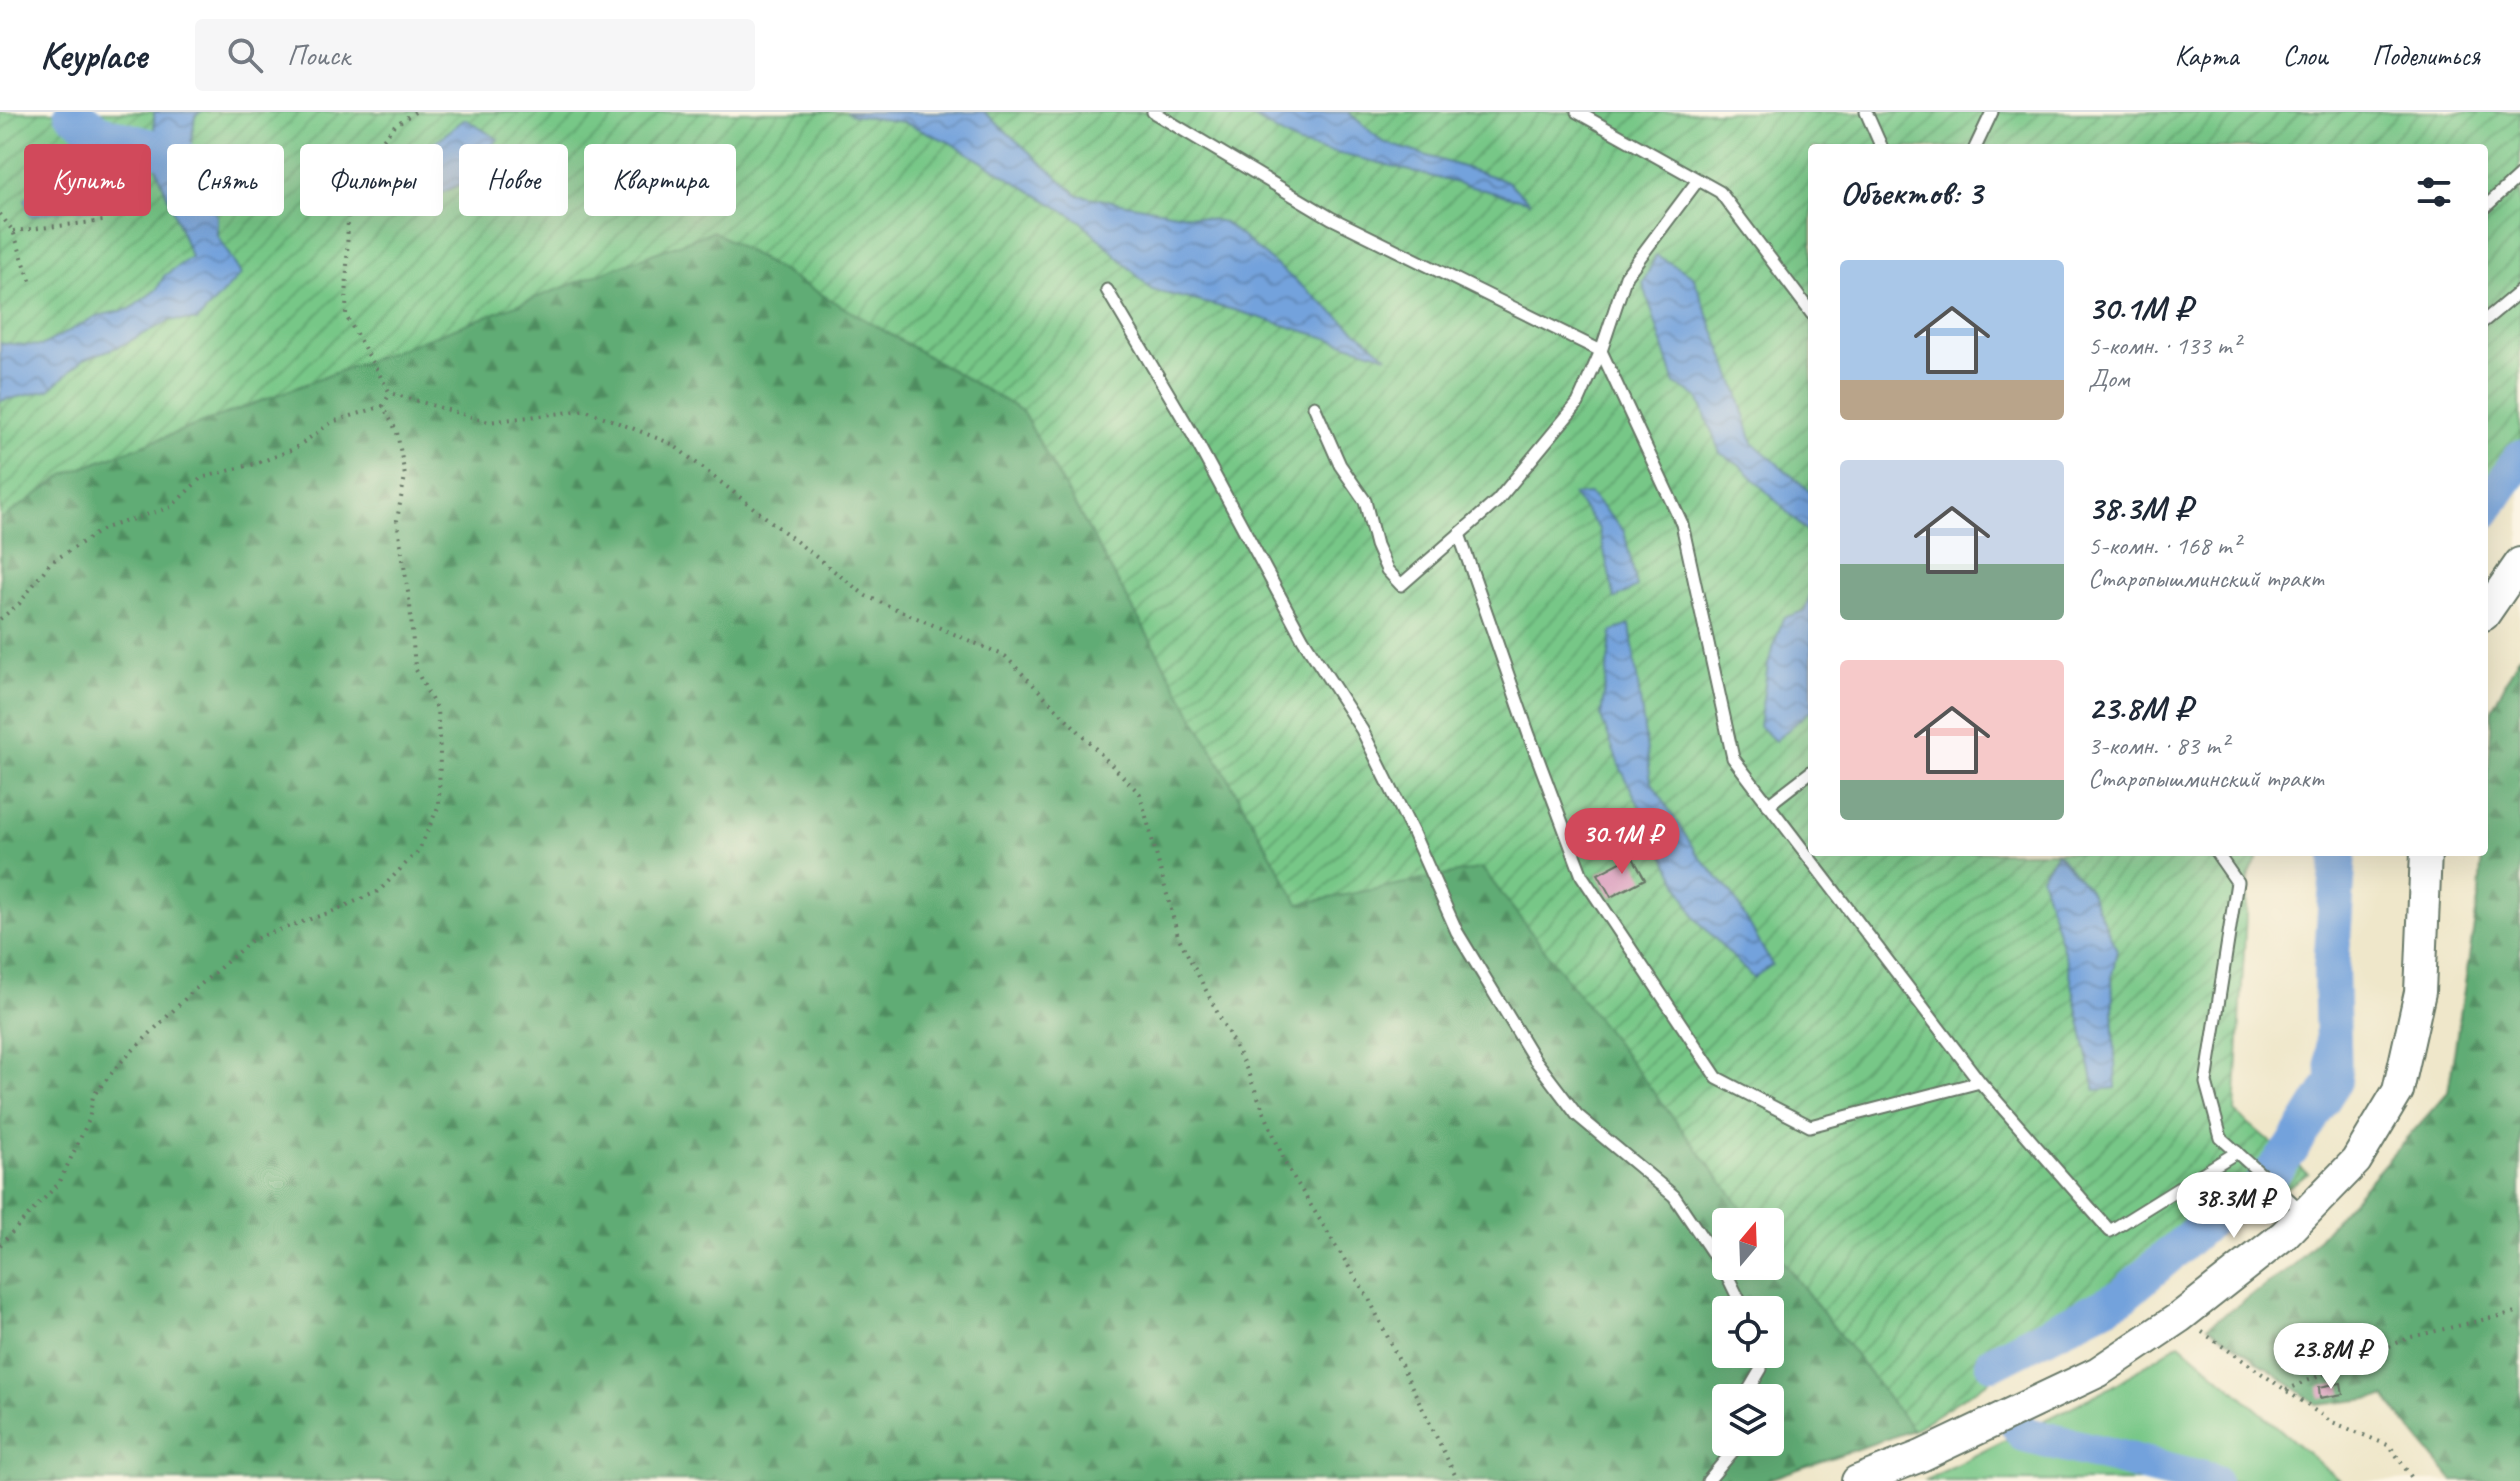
<!DOCTYPE html>
<html lang="ru">
<meta charset="utf-8">
<style>
body{margin:0;font-family:Caveat,sans-serif;background:#f6f6f7;color:#1f2937;height:100vh;display:flex;flex-direction:column;font-size:30px;white-space:nowrap}
*{box-sizing:border-box;margin:0}
p{font-size:26px;color:#747a83}
.icon{flex:none;width:44px;height:44px;fill:none;stroke:currentColor;stroke-width:2;stroke-linecap:round;stroke-linejoin:round}
.map{position:relative;flex:1;overflow:hidden}
.side{position:absolute;left:1808px;top:32px;width:680px;height:712px;display:flex;flex-direction:column;background:#fff;border-radius:8px;box-shadow:0 8px 32px #0002}
.side>*{flex:none}
.top-card{position:absolute;left:24px;top:32px;width:760px;height:72px;display:flex;gap:16px}
.needle{width:52px;rotate:19deg}
.tools{position:absolute;left:1712px;top:1096px;display:grid;gap:16px}
.tools a{display:grid;place-items:center;width:72px;height:72px;border-radius:8px;background:#fff;box-shadow:0 8px 32px #0002;font-size:40px}
.price{position:absolute;translate:-50% -68px;padding:0 18px;border-radius:28px;background:#fff;color:#222;font-size:26px;line-height:52px;filter:drop-shadow(0 2px 4px #0008)}
.price::after{content:'';position:absolute;left:50%;top:48px;width:24px;height:18px;margin-left:-12px;background:inherit;clip-path:polygon(0 0,100% 0,50% 100%)}
.price.active{background:#d1495b;color:#fff}
ul{padding:0;list-style:none}
li{display:flex;align-items:center;gap:24px;height:200px;padding:0 32px}
li span{display:grid;place-items:center;flex:none;width:224px;height:160px;border-radius:8px;color:#555}
li>.icon{margin-inline-start:auto}
span .icon{width:96px;height:96px;fill:#fffc;stroke-width:1}
li b{font-size:34px}
h2{display:flex;justify-content:space-between;align-items:center;height:96px;padding:0 32px;font-size:34px}
.chip{padding:0 28px;border-radius:8px;background:#fff;box-shadow:0 8px 32px #0002;font-size:28px;line-height:72px}
.chip.active{background:#d1495b;color:#fff}
header{display:flex;align-items:center;gap:48px;box-sizing:border-box;height:112px;padding:0 40px;background:#fff;border-bottom:2px solid #e0e1e3}
header strong{font-size:38px}
nav{display:flex;gap:44px;margin-inline-start:auto;font-size:28px}
.search{width:560px;height:72px;background:#f6f6f7;display:flex;align-items:center;gap:20px;box-sizing:border-box;padding:0 28px;border-radius:8px;color:#747a83;font-size:30px}
.map>svg:first-child{display:block}
.green{fill:#77c787;stroke:#4b825e;stroke-width:2}
.forest{fill:url(#forest-firs);stroke:#407454;stroke-width:2;fill-rule:evenodd}
.garden{fill:url(#garden-furrows);stroke:#4b825e;stroke-width:2}
.water{fill:url(#water-waves);stroke:#497088;stroke-width:2}
.lines{fill:none;stroke-linecap:round;stroke-linejoin:round}
.river{stroke:#73a2dc;stroke-width:36}
.building{fill:#da9dbe}
.lane-casing{stroke:#687868;stroke-width:15}
.secondary-casing{stroke:#687868;stroke-width:34}
.path{stroke:#687868;stroke-width:4;stroke-dasharray:2 6;stroke-linecap:butt}
.lane{stroke:#fff;stroke-width:11}
.secondary{stroke:#fff;stroke-width:30}
</style>
<header>
<strong>Keyplace</strong>
<div class="search"><svg class="icon" aria-label="search" viewBox="0 0 24 24"><circle cx="10" cy="10" r="6"/><path d="M15 15l6 6"/></svg>Поиск</div>
<nav><a>Карта</a><a>Слои</a><a>Поделиться</a></nav>
</header>
<div class="map">
<svg width="2520" height="1369" viewBox="0 0 2520 1369">
<defs>
<pattern id="forest-firs" width="22" height="20" patternUnits="userSpaceOnUse" patternTransform="scale(2)"><rect width="22" height="20" fill="#61ac74"/><path d="M5 1l3.5 6h-7zM16 11l3.5 6h-7z" fill="#4f8d60"/></pattern>
<pattern id="garden-furrows" width="10" height="10" patternUnits="userSpaceOnUse" patternTransform="scale(2)"><rect width="10" height="10" fill="#77c787"/><path d="M-1 1l2-2M0 10L10 0M9 11l2-2" fill="none" stroke="#61a36f"/></pattern>
<pattern id="water-waves" width="16" height="10" patternUnits="userSpaceOnUse" patternTransform="scale(2)"><rect width="16" height="10" fill="#73a2dc"/><path d="M0 5q4-4 8 0t8 0" fill="none" stroke="#5e85b3"/></pattern>
</defs>
<rect width="100%" height="100%" fill="#fcf5e5"/>
<filter id="ink" filterUnits="userSpaceOnUse"><feTurbulence type="fractalNoise" baseFrequency=".0125" numOctaves="2"/><feDisplacementMap in="SourceGraphic" scale="16" xChannelSelector="R" yChannelSelector="G"/><feConvolveMatrix kernelMatrix="1 2 1 2 8 2 1 2 1" color-interpolation-filters="sRGB"/></filter>
<filter id="wash" filterUnits="userSpaceOnUse"><feTurbulence type="fractalNoise" baseFrequency=".006" numOctaves="4" result="noise"/><feDisplacementMap in="SourceGraphic" scale="32" xChannelSelector="R" yChannelSelector="G"/><feGaussianBlur stdDeviation="1.8" result="paint"/><feColorMatrix in="noise" values="0 0 0 0 0 0 0 0 0 0 0 0 0 0 0 0 0 1.4 0 .05"/><feComposite in="paint" operator="in"/></filter>
<g filter="url(#wash)">
<rect width="100%" height="100%" fill="#efe7ca"/>
<polygon class="green" points="2180,1231 2340,1369 1924,1369 2115,1273"/>
<g class="forest">
<path d="M713,119L1022,299L1299,792L1482,756L1753,1110H1726V1154H1770V1132L1913,1318L1763,1369H0V408L66,362ZM1726,1198H1770V1242H1726ZM1726,1286H1770V1330H1726Z"/>
<polygon points="2520,542 2520,1369 2453,1369 2385,1285 2318,1293 2208,1214 2295,1153 2448,980 2479,782 2482,740 2484,740 2492,597"/>
</g>
<polygon class="garden" points="0,0 2520,0 2520,327 2484,380 2484,36 1812,36 1812,740 2261,740 2248,766 2235,1000 2308,1062 1913,1318 1770,1132 1770,1110 1753,1110 1482,756 1299,792 1022,299 713,119 66,362 0,408"/>
<g class="water">
<polygon points="154,0 201,0 195,4 190,39 200,67 197,79 217,103 217,123 241,162 197,209 171,208 120,234 84,247 49,278 0,289 0,231 41,234 97,204 130,197 157,177 164,164 191,145 155,52"/>
<polygon points="846,0 984,0 1078,83 1224,110 1387,244 1234,198 1152,178 1081,109 949,30 903,10 852,3"/>
<polygon points="1244,0 1303,0 1308,4 1317,0 1348,0 1383,30 1507,69 1530,90 1376,50 1299,33"/>
<polygon points="465,7 498,27 459,73 399,101 413,47"/>
<polygon points="62,54 93,65 94,98 70,97 30,104 25,87 42,76"/>
<polygon points="1656,143 1693,164 1738,281 1753,331 1812,381 1812,425 1739,352 1720,341 1698,285 1675,272 1643,171"/>
<polygon points="1590,382 1624,419 1637,475 1615,487 1599,417 1573,383"/>
<polygon points="1812,480 1812,597 1775,629 1759,614 1768,552 1783,506 1804,499"/>
<polygon points="1630,513 1651,669 1697,742 1731,780 1772,853 1753,866 1696,807 1619,653 1601,605 1612,519"/>
<polygon points="2057,741 2089,778 2117,838 2112,863 2116,976 2095,978 2068,853 2041,764"/>
</g>
<g class="lines">
<g class="river">
<polyline points="72,0 98,20 177,42"/>
<polyline points="2484,400 2520,346"/>
<polyline points="1993,1250 2122,1184 2219,1100 2257,1078 2291,1038 2334,969 2331,857 2339,740"/>
<polyline points="2018,1313 2024,1322 2212,1369"/>
</g>
</g>
<g id="blocks">
<g class="building">
<polygon points="1632,744 1645,767 1611,785 1598,762"/>
<polygon points="2341,1271 2343,1282 2320,1286 2319,1275"/>
</g>
</g>
</g>
<g filter="url(#ink)">
<use href="#blocks" fill-opacity="0" stroke="#687868" stroke-width="2"/>
<g class="lines">
<g class="lane-casing">
<g id="lane">
<polyline points="1153,0 1331,106 1601,239 1682,412 1733,646 1980,970 2110,1119 2237,1040"/>
<polyline points="1577,0 1720,80 1812,202"/>
<polyline points="1866,0 1882,36"/>
<polyline points="1975,36 1992,0"/>
<polyline points="2484,96 2520,63"/>
<polyline points="1107,178 1193,323 1303,527 1362,618 1413,721 1457,820 1533,945 1577,1003 1674,1084 1726,1161 1744,1198"/>
<polyline points="2484,209 2520,179"/>
<polyline points="1314,294 1340,353 1365,389 1376,433 1387,458 1401,473 1497,389 1578,291 1601,239 1626,164 1698,68"/>
<polyline points="1459,422 1529,623 1582,764 1717,966 1810,1014 1980,970"/>
<polyline points="1768,693 1812,659"/>
<polyline points="2216,740 2237,770 2206,971 2221,1026 2303,1100"/>
<polyline points="1744,1286 1761,1257 1760,1242"/>
<polyline points="1708,1369 1733,1339 1734,1330"/>
</g>
</g>
<g class="secondary-casing">
<g id="secondary">
<polyline points="2484,503 2520,451"/>
<polyline points="1857,1369 1921,1344 2098,1260 2180,1205 2284,1123 2356,1049 2398,979 2420,880 2426,740"/>
</g>
</g>
<g class="path">
<polyline points="415,0 395,13 370,43 348,98 346,204 390,281 489,310 586,298 672,332 866,484 1005,544 1140,682 1178,824 1246,956 1286,1053 1370,1189 1458,1369"/>
<polyline points="0,102 13,119 32,174"/>
<polyline points="13,119 103,109"/>
<polyline points="0,507 19,492 50,451 105,416 171,395 201,366 258,351 294,337 332,310 383,294"/>
<polyline points="0,1133 59,1071 89,1008 93,984 119,952 191,881 253,827 331,800 379,779 419,738 439,693 440,639 437,598 415,556 410,493 397,408 405,364 397,320 383,294 390,281"/>
<polyline points="2202,1220 2330,1309 2390,1334 2414,1369"/>
<polyline points="2286,1278 2411,1225 2520,1199"/>
</g>
<use href="#lane" class="lane"/>
<use href="#secondary" class="secondary"/>
</g>
</g>
</svg>
<div class="tools">
<a><svg class="needle" viewBox="-14 -14 28 28"><path d="M0-13l5 13h-10z" fill="#e53935"/><path d="M0 13l5-13h-10z" fill="#747a83"/></svg></a>
<a><svg class="icon" aria-label="locate" viewBox="0 0 24 24"><circle cx="12" cy="12" r="6"/><path d="M12 2v4M12 18v4M2 12h4M18 12h4"/></svg></a>
<a><svg class="icon" aria-label="layers" viewBox="0 0 24 24"><path d="M12 4l9 5-9 5-9-5zM3 14l9 5 9-5"/></svg></a>
</div>
<b class="price active" style="left:1622px;top:764px">30.1M ₽</b>
<b class="price" style="left:2234px;top:1128px">38.3M ₽</b>
<b class="price" style="left:2331px;top:1279px">23.8M ₽</b>
<div class="top-card">
<a class="chip active">Купить</a>
<a class="chip">Снять</a>
<a class="chip">Фильтры</a>
<a class="chip">Новое</a>
<a class="chip">Квартира</a>
</div>
<section class="side">
<h2>Объектов: 3<svg class="icon" aria-label="filters" viewBox="0 0 24 24"><path d="M4 7h16M4 17h16"/><circle cx="9" cy="7" r="2"/><circle cx="15" cy="17" r="2"/></svg></h2>
<ul>
<li><span style="background:linear-gradient(#a9c7e8 75%,#b9a48a 0)"><svg class="icon" aria-label="home" viewBox="0 0 24 24"><path d="M3 11l9-7 9 7M6 9v11h12V9"/></svg></span><div><b>30.1M ₽</b><p>5-комн. · 133 m²</p><p>Дом</p></div></li>
<li><span style="background:linear-gradient(#c9d6e8 65%,#7fa58c 0)"><svg class="icon" aria-label="home" viewBox="0 0 24 24"><path d="M3 11l9-7 9 7M6 9v11h12V9"/></svg></span><div><b>38.3M ₽</b><p>5-комн. · 168 m²</p><p>Старопышминский тракт</p></div></li>
<li><span style="background:linear-gradient(#f6c9c9 75%,#7fa58c 0)"><svg class="icon" aria-label="home" viewBox="0 0 24 24"><path d="M3 11l9-7 9 7M6 9v11h12V9"/></svg></span><div><b>23.8M ₽</b><p>3-комн. · 83 m²</p><p>Старопышминский тракт</p></div></li>
</ul>
</section>
</div>
